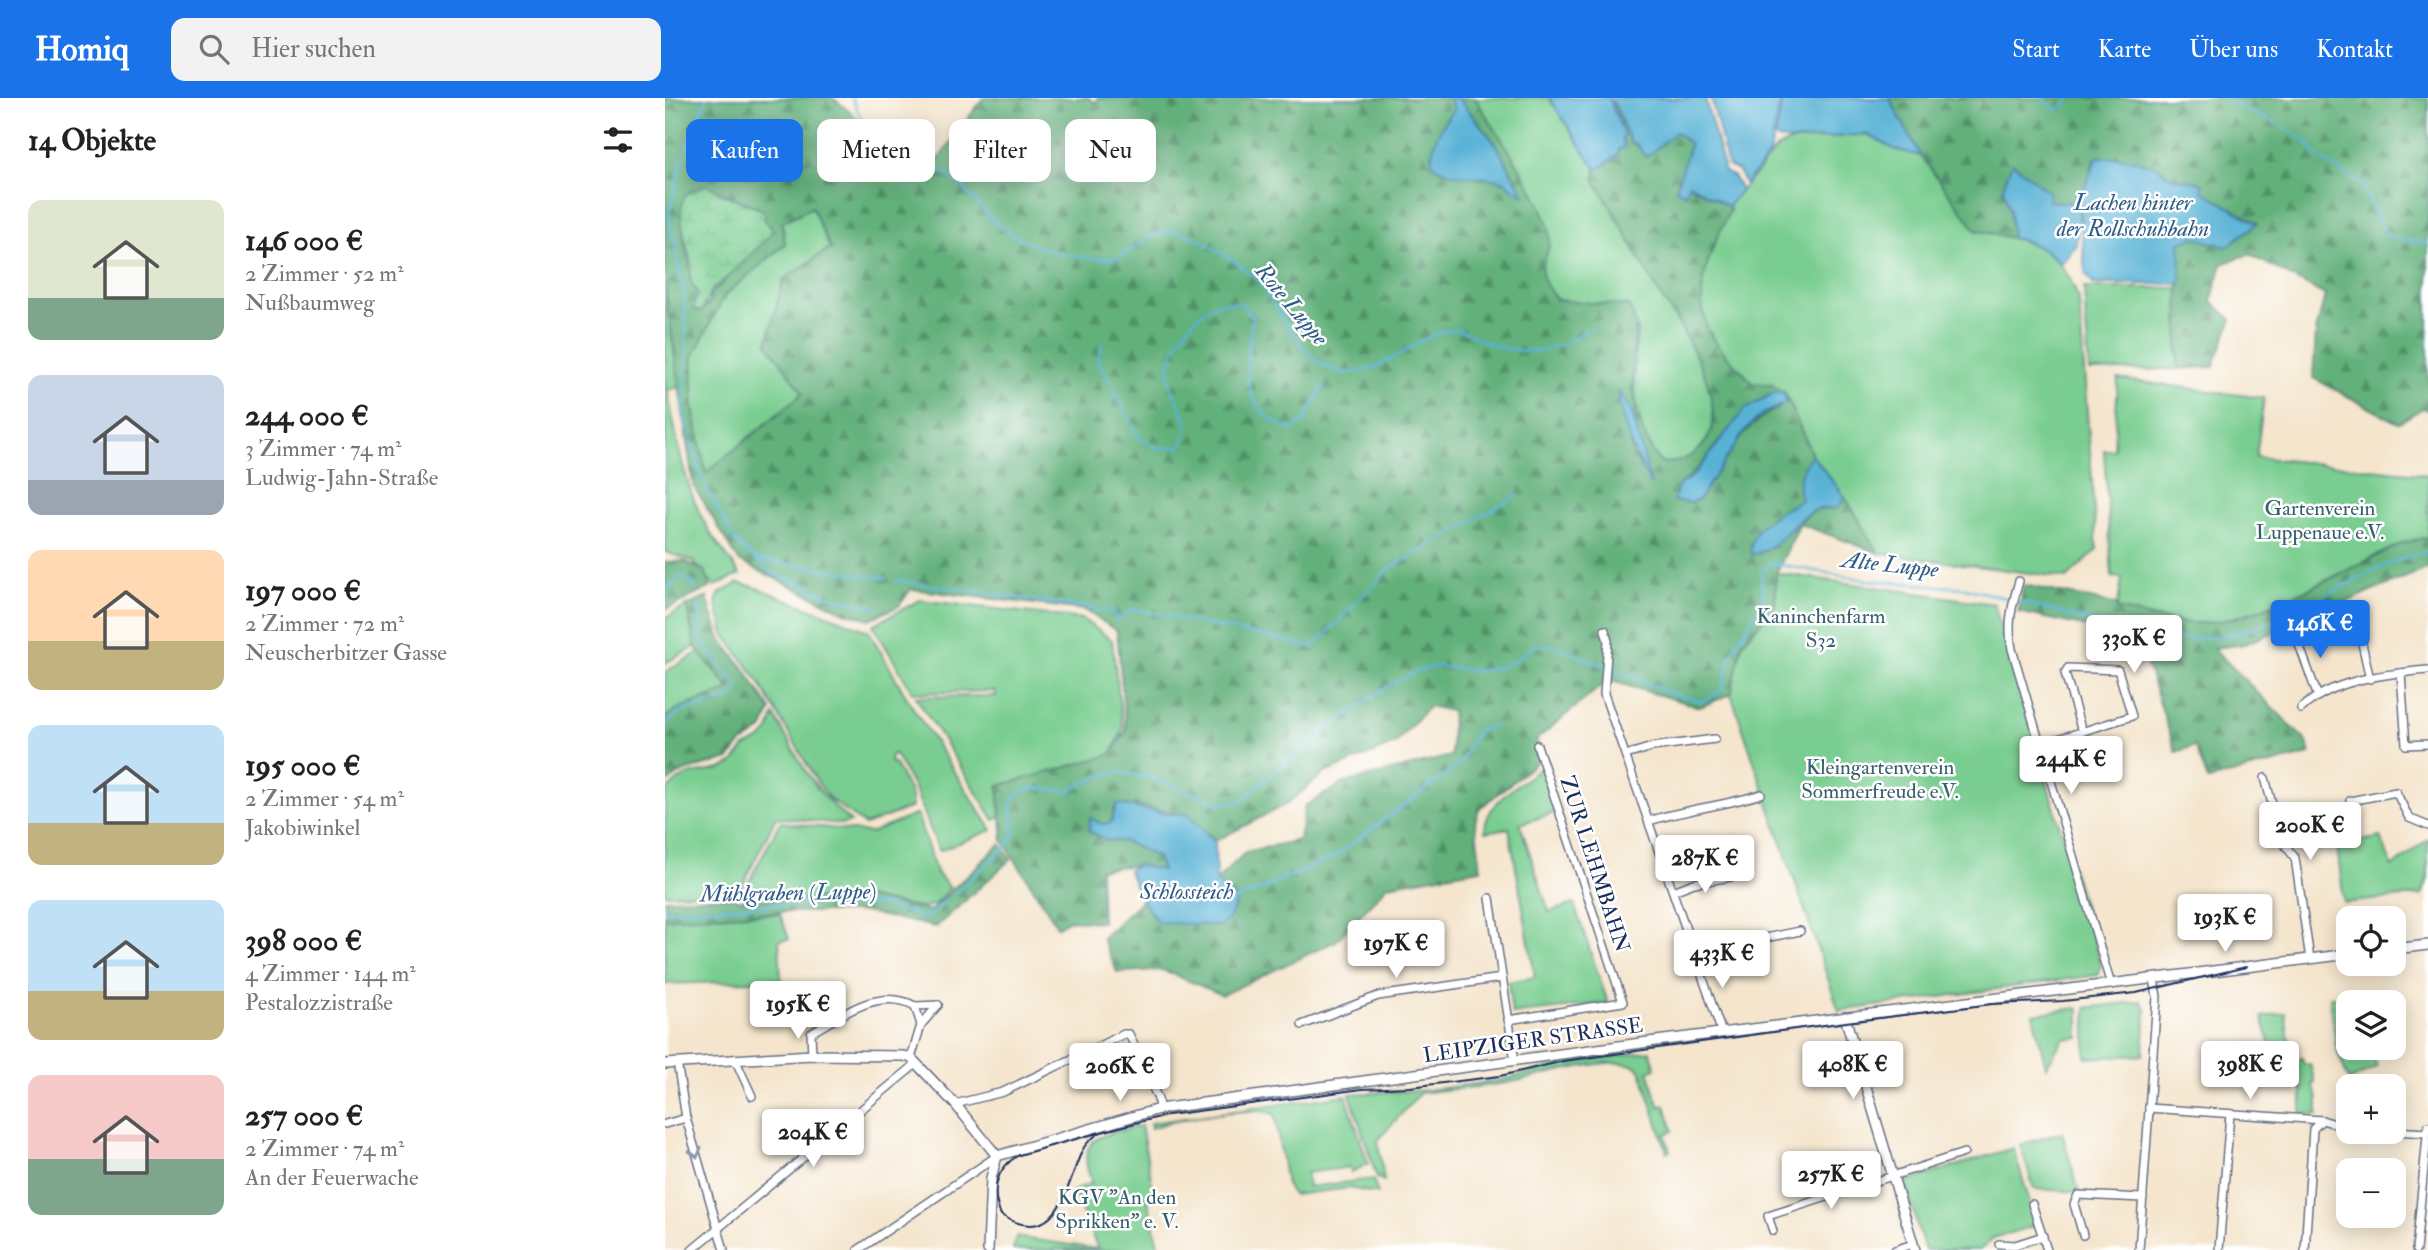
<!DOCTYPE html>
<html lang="de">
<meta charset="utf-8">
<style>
body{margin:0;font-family:"IM FELL Double Pica",serif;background:#f2f2f2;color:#222;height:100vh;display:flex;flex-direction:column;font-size:26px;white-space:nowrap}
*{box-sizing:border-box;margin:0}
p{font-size:23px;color:#767676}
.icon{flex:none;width:38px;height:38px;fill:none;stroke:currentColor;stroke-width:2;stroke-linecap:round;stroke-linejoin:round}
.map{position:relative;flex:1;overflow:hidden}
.side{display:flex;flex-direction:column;background:#fff;width:665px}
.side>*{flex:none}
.banner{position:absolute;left:21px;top:21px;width:665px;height:63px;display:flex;gap:14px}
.tools{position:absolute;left:1671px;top:808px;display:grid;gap:14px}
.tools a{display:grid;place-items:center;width:70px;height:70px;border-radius:14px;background:#fff;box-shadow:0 4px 18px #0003;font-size:35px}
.price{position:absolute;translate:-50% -60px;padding:0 16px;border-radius:7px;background:#fff;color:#222;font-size:23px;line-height:46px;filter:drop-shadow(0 2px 4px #0008)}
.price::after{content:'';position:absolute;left:50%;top:42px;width:21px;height:16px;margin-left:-10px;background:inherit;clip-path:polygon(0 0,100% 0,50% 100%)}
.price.active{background:#1a73e8;color:#fff}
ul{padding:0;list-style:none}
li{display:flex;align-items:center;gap:21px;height:175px;padding:0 28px}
li span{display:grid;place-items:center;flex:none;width:196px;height:140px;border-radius:14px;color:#555}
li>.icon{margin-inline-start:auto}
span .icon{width:84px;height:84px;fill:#fffc;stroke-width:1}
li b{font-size:30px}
h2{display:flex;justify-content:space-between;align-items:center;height:84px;padding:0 28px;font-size:30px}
.tag{padding:0 24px;border-radius:14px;background:#fff;box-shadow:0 4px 18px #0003;font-size:24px;line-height:63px}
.tag.active{background:#1a73e8;color:#fff}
header{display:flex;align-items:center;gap:42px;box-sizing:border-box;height:98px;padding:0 35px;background:#1a73e8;color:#fff}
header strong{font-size:33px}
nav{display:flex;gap:38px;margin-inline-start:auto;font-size:24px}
.search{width:490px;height:63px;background:#f2f2f2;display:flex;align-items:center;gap:18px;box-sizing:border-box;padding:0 24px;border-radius:14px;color:#767676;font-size:26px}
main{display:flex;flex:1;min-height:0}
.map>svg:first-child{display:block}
.green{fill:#79cd90;stroke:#4a7e77;stroke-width:2}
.forest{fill:url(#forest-firs);stroke:#3e706c;stroke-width:2;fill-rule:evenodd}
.wetland{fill:url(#wetland-marsh);stroke:#4a7e77;stroke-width:2}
.water{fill:#58b2d6;stroke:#3a709a;stroke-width:2}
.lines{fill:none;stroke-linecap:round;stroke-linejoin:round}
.stream{stroke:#58b2d6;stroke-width:2.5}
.minor-casing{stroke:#676f84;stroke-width:10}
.tertiary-casing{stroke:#676f84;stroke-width:12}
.minor{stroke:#fff;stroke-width:7}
.tertiary{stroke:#fff;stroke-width:9}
.tram{stroke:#1b2f5e;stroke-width:2}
.oneway{stroke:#8d97ae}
.labels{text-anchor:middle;stroke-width:5;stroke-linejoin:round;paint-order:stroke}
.park-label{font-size:21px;fill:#375e6d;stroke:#fff}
.street-label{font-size:21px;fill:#1b2f5e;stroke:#fff}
.water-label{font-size:23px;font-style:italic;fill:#305d88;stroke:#fff}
</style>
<header>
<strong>Homiq</strong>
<div class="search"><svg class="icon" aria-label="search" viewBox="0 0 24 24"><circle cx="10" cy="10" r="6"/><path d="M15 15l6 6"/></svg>Hier suchen</div>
<nav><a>Start</a><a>Karte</a><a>Über uns</a><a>Kontakt</a></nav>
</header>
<main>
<section class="side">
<h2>14 Objekte<svg class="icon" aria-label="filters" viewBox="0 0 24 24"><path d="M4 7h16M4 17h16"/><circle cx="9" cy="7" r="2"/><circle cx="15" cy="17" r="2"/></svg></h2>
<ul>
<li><span style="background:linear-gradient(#dfe7d0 70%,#7fa58c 0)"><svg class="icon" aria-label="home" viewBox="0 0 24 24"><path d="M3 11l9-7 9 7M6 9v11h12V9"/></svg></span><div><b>146 000 €</b><p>2 Zimmer · 52 m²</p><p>Nußbaumweg</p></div></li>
<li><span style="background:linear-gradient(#c9d6e8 75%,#9aa5b1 0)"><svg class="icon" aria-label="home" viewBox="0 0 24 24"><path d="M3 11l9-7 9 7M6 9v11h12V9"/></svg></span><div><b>244 000 €</b><p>3 Zimmer · 74 m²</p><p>Ludwig-Jahn-Straße</p></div></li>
<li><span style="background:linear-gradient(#ffd9b3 65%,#c2b280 0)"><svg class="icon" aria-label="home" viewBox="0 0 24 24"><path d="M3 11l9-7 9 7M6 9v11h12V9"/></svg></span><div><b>197 000 €</b><p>2 Zimmer · 72 m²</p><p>Neuscherbitzer Gasse</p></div></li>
<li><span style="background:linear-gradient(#bfe0f5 70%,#c2b280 0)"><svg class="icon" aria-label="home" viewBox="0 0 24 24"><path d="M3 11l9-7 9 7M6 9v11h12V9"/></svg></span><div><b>195 000 €</b><p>2 Zimmer · 54 m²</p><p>Jakobiwinkel</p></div></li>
<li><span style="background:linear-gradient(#bfe0f5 65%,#c2b280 0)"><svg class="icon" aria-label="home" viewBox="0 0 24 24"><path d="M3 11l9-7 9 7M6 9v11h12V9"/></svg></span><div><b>398 000 €</b><p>4 Zimmer · 144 m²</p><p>Pestalozzistraße</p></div></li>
<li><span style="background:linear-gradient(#f6c9c9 60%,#7fa58c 0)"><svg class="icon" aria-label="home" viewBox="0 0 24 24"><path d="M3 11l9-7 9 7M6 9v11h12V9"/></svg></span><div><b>257 000 €</b><p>2 Zimmer · 74 m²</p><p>An der Feuerwache</p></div></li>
</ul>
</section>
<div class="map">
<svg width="1763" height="1152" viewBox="0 0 1763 1152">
<defs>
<pattern id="forest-firs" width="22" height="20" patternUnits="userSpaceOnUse" patternTransform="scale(1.75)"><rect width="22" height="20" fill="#62b07a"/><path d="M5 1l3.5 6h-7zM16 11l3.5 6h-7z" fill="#509067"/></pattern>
<pattern id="wetland-marsh" width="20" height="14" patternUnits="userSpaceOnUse" patternTransform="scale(1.75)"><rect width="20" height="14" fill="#79cd90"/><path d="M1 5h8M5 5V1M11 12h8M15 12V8" fill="none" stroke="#68b07f"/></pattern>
</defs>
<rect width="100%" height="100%" fill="#fff"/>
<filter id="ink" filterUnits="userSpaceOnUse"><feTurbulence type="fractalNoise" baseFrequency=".0143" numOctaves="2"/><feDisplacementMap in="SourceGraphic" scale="14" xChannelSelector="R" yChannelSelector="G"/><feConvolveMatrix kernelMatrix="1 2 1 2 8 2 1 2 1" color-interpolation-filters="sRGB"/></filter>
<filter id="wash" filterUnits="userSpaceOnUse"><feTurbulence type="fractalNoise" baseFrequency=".00686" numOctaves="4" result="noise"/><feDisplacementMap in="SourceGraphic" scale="28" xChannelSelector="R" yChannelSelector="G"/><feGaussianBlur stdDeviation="1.57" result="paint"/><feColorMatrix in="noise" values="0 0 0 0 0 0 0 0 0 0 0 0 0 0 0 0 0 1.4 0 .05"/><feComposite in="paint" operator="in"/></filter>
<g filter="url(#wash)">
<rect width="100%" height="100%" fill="#f4e5cc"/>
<g class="green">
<path d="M810,0H884L931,71L930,81C950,116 970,152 990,188C1012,225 1080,317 1030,355C1019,363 1008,366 995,364C966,329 966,273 973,231L892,202L876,183V169L884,141L875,107Z"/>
<path d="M1202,36L1229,51L1256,58L1311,132C1364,144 1397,146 1414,204L1432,452L1402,480L1214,455L1180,399L1147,357L1120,295L1106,287L1088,285C1076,272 1061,259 1051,245C1021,203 1045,153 1065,112L1063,108L1113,49L1128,43Z"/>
<polygon points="147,109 165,150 118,182 138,295 41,375 28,311 28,258 60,197 120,146 117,124"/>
<polygon points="0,188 14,289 0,293"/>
<polygon points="1419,190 1515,190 1513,271 1424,273"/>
<path d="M1453,281L1599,300L1591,359L1763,377V439L1738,445C1685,469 1593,522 1537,525C1509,526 1479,517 1452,511L1457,480L1447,479L1439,352H1449Z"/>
<path d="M3,295C12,341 19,390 43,431C52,447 65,461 75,476L50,488L28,463L0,454V296Z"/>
<polygon points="1111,475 1329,506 1436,867 1433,877 1174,913 1066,596 1077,545 1110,508"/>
<polygon points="73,485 87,488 204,533 243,602 327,732 274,753 250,692 230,656 226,657 225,664 230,666 245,694 247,709 200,727 165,701 153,685 94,584 59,536 51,504 55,495"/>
<polygon points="255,502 417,521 447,542 458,632 445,658 333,688 336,719 329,722 251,599 331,598 330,593 248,595 208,527"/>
<polygon points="22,508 30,549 0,565 0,520"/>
<polygon points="34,554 66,591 11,612 0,620 0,574"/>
<path d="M109,617C134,661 146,691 186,724L177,726L111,719L77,788L68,795L0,796V693L21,677L56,671L68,665L80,649L96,641L104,633Z"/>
<path d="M877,669L892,714L855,726L884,814L909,806L943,905L847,916L843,884L870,879L844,730L820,734C818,705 857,685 877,669Z"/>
<polygon points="252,716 271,774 285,790 270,806 256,810 200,799 78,803 78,795 115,724 206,735"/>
<polygon points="1716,739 1727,769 1763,741 1763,780 1757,797 1679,805 1672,748"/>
<polygon points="115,816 124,841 114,842 116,882 0,886 0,817"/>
<polygon points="1679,897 1680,904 1671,906 1673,921 1683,920 1684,950 1706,950 1712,969 1684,983 1671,950 1665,899"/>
<polygon points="1476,903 1481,912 1478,957 1421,960 1421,910"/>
<polygon points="1414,910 1414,939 1398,941 1381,969 1368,916"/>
<polygon points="1620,915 1627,963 1612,967 1597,919"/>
<path d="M985,953L991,970L983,973L994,1008L1000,1007L1008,1033L1000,1036L1005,1053L1002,1054L976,973C959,951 872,980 846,984C816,990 785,991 755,995L713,1042L719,1083L712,1080L685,996L761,992L832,983L899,966Z"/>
<polygon points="1637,960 1639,967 1645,966 1650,985 1647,987 1653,1001 1653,1017 1636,1016 1637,993 1631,961"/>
<path d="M681,997L703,1066L686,1074L685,1069L641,1075L643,1089L708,1081L713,1096L685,1090L628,1097L621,1087L610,1017C593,1006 506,1022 486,1030L485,1025Z"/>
<path d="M476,1028L490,1101L483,1103L494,1152H348L351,1139L433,1151L408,1093L427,1085C408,1038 438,1037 476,1028Z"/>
<polygon points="1397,1034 1414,1094 1369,1091 1355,1047"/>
<polygon points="1348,1050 1372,1127 1328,1140 1315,1152 1260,1152 1239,1084"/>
</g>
<g class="forest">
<path d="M0,0H168L207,32L272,63L318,0H424L430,5L432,0H784L789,12C771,32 777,37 766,57L783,74L807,76L841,84L858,97L831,46L793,0H810C829,31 879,100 884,133C889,167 860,163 892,202L963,208C977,229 968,242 967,265C966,295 975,340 995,364C1008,366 1019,363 1030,355C1080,317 1012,225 990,188C970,152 950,116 929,81L931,71C947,67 952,51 959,37L943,2L949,5L966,45L1012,34L1026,46L1011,91L1023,86L1063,108L1065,112C1045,153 1021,203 1051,245C1061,259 1076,272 1088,285L1106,287L1120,295L1147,357L1138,370L1137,402L1105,420L1095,455L1150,412L1173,410L1180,399L1214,455L1135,426L1111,475L1110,508L1077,545L1066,596L1035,609L943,582L872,641L873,663L814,711L810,724L816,771L723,787L671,843L557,897L498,872L452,874L437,840L477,802L493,824L551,783L581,754L634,742L640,708L679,685L786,658L787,613L764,608L730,646L660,675L620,707L550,743L521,716C498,716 471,703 450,709L446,725L437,726L441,742L459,743L492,759L497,772L472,767L435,771L437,824L404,822L393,829L338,743L333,688L445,657L461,633L452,533L420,512L246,491L234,508L205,521L180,514L74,463L28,387L0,188ZM39,87L94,110L101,125L100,142C93,148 60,180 57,186L46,194L44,205L40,209L30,203L33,196C26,173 8,116 22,96ZM147,109L165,150L118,182L102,245L138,295L41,375L28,311V258L60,197L120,146L117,124ZM954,294L967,313L985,384L968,356ZM1109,295H1118L1114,310C1075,326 1057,367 1034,401L1026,405L1020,403L1014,387C1053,359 1062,316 1109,295Z"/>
<polygon points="1224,0 1763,0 1763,313 1758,310 1733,325 1648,280 1651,234 1660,197 1584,156 1557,166 1546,204 1567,221 1548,269 1513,271 1514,144 1528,139 1561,149 1592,125 1535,92 1538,85 1507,80 1492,69 1429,61 1421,94 1414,106 1383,103 1338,89 1345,113 1347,140 1311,132 1256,58"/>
<path d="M1763,439V470L1580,546L1548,550L1642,644L1645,656L1543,682L1530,648L1511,654L1473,540L1353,514L1359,487L1453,507L1452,511C1480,517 1509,527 1538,525C1594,522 1685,470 1738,445Z"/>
<polygon points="19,463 40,473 46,489 0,512 0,464"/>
<polygon points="42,499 55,540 81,573 106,612 97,632 76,646 64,661 19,673 0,686 0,620 11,612 65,591 30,549 22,508"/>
<polygon points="335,746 346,761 271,829 199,814 115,814 0,821 0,801 65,799 78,803 200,799 265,813"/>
</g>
<path class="wetland" d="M42,86L57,96L98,112L101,116L99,121L107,131L105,137C87,156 68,175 49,190C44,194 41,207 36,214L28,211L33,196L25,182C31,158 6,120 21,96Z"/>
<g class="water">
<path d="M784,0H793L831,46L859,97C850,95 845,85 836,83C815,77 784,80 767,66C765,47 777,26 789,12Z"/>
<polygon points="884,0 1040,0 1060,74 1068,78 1076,92 1063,108 1024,86 1021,96 1011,91 1025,46 1011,34 981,59 971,46 966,45 949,5 945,3 959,37 957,41 960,49 954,51 953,56 937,69 931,71"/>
<polygon points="1046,0 1116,0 1105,55 1080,87 1074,74 1063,68"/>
<polygon points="1118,0 1224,0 1256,58 1229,51 1202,36 1128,43 1110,41"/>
<path d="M1432,59L1462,60L1492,69L1507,80L1538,85L1536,92L1592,126L1561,149L1529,139L1515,144L1516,186H1428L1420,175L1415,110L1411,147L1397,165C1381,152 1367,143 1347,140L1345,113L1338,89L1347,65L1384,94L1383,103L1413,105Z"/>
<path d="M953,293L967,313L986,387C969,355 957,329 953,293Z"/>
<polygon points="1109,295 1118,295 1122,304 1098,316 1082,330 1034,401 1026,405 1008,403 1014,387 1029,377 1079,312"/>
<path d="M1147,357L1180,399L1173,410C1166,411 1156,410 1150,412C1127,421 1115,453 1086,456C1082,427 1116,414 1136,402C1130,384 1136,372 1147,357Z"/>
<polygon points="452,706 502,716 521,716 550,743 551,783 572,802 565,820 555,828 493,824 477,802 463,772 472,767 497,772 492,759 459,743 441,742 424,733 425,720 437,726 446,725"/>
</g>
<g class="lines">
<g class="stream">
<path d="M187,0C214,65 237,46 285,79C304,91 316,114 334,127C366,152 403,159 443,161C467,162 483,124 520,136C541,143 580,168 594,185C617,212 638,271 679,274C725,277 755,231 791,232C800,232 811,241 820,244C865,261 889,254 928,229"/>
<polyline points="1377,0 1391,11 1400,8 1405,0"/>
<polyline points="1559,0 1611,26"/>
<polyline points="1618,30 1641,43 1651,58 1695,85 1723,140 1763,145"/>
<polyline points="21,51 41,0"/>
<polyline points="18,58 4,116 19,193 22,261 17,308 37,382 71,445 108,475 164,498 213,510"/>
<path d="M437,245L433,263L475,340L492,350L515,349C532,321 511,310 505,283C499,256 528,213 554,205C560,203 570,205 576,205L588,219C580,268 572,313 627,332L638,324L659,288"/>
<polyline points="93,462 221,480"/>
<polyline points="231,482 449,514 451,523 469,511 648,549 725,470 853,397"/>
<polyline points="0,492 16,478 26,483 31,492"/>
<path d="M1353,503C1412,519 1491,547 1551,539C1579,535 1607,524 1632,512C1670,494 1722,460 1763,454"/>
<polyline points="0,627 15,613 67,600 73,589 37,543 34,507"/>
<polyline points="0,663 0,664"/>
<polyline points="290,795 345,745 349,736 346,703 353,695 367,690 403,693 434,678 452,674 485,679 557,706 576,703 639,648 720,590 752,573 771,568 814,573 843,567 869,548 885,546 1009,596 1036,603 1045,601 1057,591 1068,552 1098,504 1096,473 1106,465 1201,482 1300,490 1341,500"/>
<polyline points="572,802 670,758 795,666 812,633 830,627"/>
<polyline points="0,813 157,804 217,807 258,819 264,818 281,802"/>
</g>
</g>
</g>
<g filter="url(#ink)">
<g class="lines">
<g class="minor-casing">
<g id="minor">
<path d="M1354,483C1347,507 1342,526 1347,551L1446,887"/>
<polyline points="1689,510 1705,581"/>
<polyline points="940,532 943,543 939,596 1057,935"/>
<polyline points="1631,538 1652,596"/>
<polyline points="1736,575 1741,647 1763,646"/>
<path d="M1636,611C1667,581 1721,576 1763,572"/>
<polyline points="1377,646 1467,618 1453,572 1403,570 1400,575 1417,634"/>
<polyline points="961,657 987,649 1050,641"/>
<polyline points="1600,680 1617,743 1630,760 1645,861"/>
<polyline points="1685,703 1731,694 1744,720 1763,728"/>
<path d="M984,723C1021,711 1059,708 1096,696"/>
<polyline points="1008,793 1029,785 1066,779"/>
<polyline points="825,800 850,963"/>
<polyline points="1030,858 1056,849 1135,833"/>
<polyline points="843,922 958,904 872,647"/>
<polyline points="256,927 250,908 273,907"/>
<polyline points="637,927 713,898 837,880"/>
<path d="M147,957L146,935C176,918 214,888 250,908"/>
<polyline points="246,960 256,927 273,907"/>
<polyline points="70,961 87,998"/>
<polyline points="12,964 21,1020 59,1152"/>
<polyline points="290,1006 338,994 459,936 464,936 493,1001 494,1011"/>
<polyline points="1484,1010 1657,1022 1684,1030"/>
<polyline points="0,1026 21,1020"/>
<polyline points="1729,1033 1762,1035"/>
<polyline points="1367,1106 1382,1152"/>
<polyline points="1108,1133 1103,1118 1299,1055"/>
<polyline points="1418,1137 1409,1106 1413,1097 1478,1100"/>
<polyline points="1334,1146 1350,1147 1378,1138"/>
<polyline points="27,1152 251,966"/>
<polyline points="193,1152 332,1058"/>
<polyline points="1230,1152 1248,1146"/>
<polyline points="1474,1152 1492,899 1489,880"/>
<polyline points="1554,1152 1565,1016"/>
<polyline points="1640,1152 1648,1031 1657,1022"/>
<polyline points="1751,1152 1763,1028"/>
</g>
</g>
<g class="tertiary-casing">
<g id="tertiary">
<polyline points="1729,851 1763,847"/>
<polyline points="1180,919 1250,1152"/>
<polyline points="0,966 147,957 239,958 246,960 290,1006 332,1058"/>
<polyline points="332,1058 494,1011 991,943 1684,856"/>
<polyline points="323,1152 326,1080 332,1058"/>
</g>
</g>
<use href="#minor" class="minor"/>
<use href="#tertiary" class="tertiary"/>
<path class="tram" d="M436,1034C428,1039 421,1044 417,1053C401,1087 394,1152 336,1117C325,1093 331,1070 354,1057C403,1043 453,1029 503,1017L697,991L745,989L835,978L899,963L1181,924L1327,906L1398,903L1471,895L1581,869"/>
</g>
<defs><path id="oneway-chevron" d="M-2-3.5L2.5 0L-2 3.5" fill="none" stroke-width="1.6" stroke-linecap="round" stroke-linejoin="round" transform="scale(1.75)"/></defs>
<use class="oneway" href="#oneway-chevron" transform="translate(31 1055) rotate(74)"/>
</g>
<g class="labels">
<g class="park-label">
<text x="1655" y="417">Gartenverein<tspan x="1655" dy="24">Luppenaue e.V.</tspan></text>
<text x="1156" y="525">Kaninchenfarm<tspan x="1156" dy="24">S32</tspan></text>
<text x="1215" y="676">Kleingartenverein<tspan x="1215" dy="24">Sommerfreude e.V.</tspan></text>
<text x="452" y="1106">KGV "An den<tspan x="452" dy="24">Sprikken" e. V.</tspan></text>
</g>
<g class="street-label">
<text transform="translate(930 766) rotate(72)" y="7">ZUR LEHMBAHN</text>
<text transform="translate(868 942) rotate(-8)" y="7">LEIPZIGER STRASSE</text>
</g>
<g class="water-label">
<text x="1468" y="112">Lachen hinter<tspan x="1468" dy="26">der Rollschuhbahn</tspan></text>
<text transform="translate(627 206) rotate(50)" y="8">Rote Luppe</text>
<text transform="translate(1225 466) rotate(6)" y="8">Alte Luppe</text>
<text x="522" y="801">Schlossteich</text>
<text transform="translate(123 794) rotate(-1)" y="8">Mühlgraben (Luppe)</text>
</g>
</g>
</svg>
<div class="tools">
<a><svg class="icon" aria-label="locate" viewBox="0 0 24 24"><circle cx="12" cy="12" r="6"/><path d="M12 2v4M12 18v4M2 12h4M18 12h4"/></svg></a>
<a><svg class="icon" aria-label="layers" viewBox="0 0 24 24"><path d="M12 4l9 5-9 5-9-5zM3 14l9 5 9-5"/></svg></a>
<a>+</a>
<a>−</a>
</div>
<b class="price active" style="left:1655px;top:562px">146K €</b>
<b class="price" style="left:1469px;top:577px">330K €</b>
<b class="price" style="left:1406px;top:698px">244K €</b>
<b class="price" style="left:1645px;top:764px">200K €</b>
<b class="price" style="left:1040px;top:797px">287K €</b>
<b class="price" style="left:1560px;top:856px">193K €</b>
<b class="price" style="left:731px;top:882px">197K €</b>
<b class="price" style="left:1057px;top:892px">433K €</b>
<b class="price" style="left:133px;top:943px">195K €</b>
<b class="price" style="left:1188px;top:1003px">408K €</b>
<b class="price" style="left:1585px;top:1003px">398K €</b>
<b class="price" style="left:455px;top:1005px">206K €</b>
<b class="price" style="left:148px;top:1071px">204K €</b>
<b class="price" style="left:1166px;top:1113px">257K €</b>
<div class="banner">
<a class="tag active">Kaufen</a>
<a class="tag">Mieten</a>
<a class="tag">Filter</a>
<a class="tag">Neu</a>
</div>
</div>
</main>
